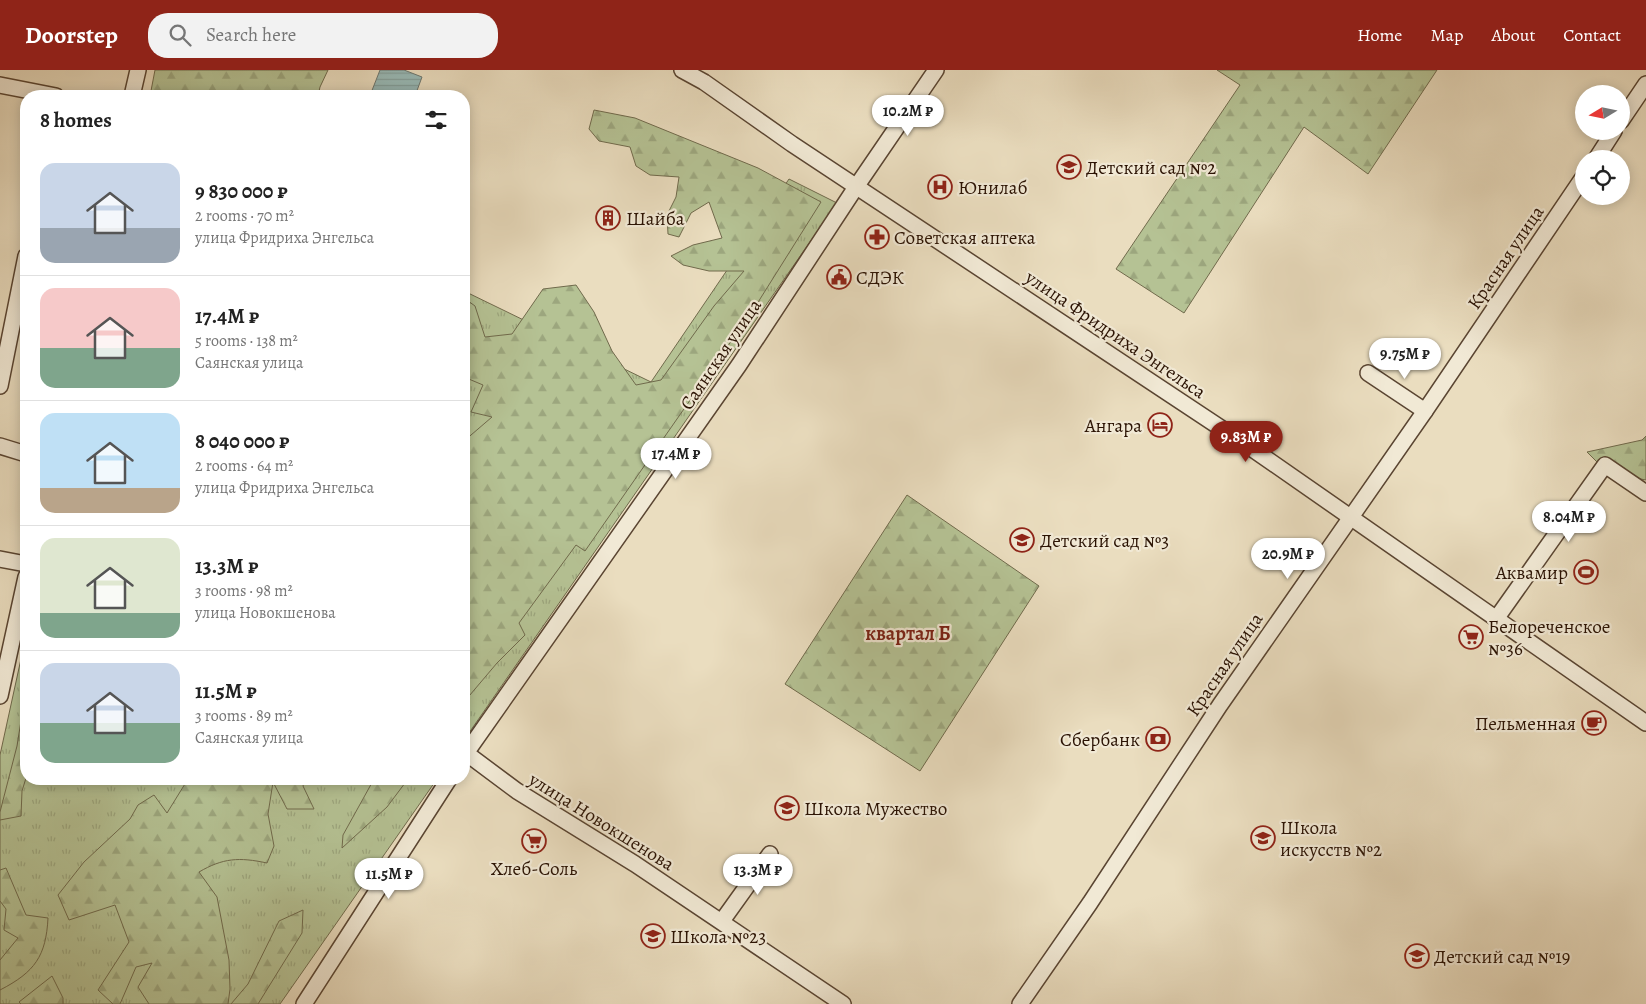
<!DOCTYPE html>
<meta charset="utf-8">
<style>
body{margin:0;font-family:Alegreya,serif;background:#f2f2f2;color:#222;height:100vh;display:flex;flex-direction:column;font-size:19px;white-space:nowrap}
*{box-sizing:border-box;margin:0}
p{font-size:16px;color:#767676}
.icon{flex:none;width:28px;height:28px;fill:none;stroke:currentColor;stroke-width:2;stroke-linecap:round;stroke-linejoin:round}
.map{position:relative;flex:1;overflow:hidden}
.drawer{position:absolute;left:20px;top:20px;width:450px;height:695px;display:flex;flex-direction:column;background:#fff;border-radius:20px;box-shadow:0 2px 12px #0003}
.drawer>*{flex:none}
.needle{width:32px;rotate:260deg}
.controls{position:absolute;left:1575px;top:15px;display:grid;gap:10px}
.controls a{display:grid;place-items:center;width:55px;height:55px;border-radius:50%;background:#fff;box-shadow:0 2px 12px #0003;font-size:25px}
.price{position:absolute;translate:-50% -42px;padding:0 11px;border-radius:18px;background:#fff;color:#222;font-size:16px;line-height:32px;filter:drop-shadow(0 1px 2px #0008)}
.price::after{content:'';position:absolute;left:50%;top:30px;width:15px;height:11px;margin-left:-8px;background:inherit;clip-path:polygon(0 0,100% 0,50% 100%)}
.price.current{background:#8f2418;color:#fff}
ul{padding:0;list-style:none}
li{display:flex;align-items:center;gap:15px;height:125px;padding:0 20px}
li+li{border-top:1px solid #e0e0e0}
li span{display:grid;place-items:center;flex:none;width:140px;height:100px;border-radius:15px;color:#555}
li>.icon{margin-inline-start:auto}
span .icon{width:60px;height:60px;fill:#fffc;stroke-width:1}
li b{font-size:21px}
h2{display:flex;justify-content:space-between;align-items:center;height:60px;padding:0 20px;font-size:21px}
header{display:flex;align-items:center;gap:30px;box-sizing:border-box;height:70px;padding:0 25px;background:#8f2418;color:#fff}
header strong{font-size:24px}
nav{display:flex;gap:28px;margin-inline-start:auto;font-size:18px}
.search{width:350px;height:45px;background:#f2f2f2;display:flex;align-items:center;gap:12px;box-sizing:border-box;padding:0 18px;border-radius:20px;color:#767676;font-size:19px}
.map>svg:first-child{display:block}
.grass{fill:url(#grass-tufts);stroke:#706a4c}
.forest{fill:url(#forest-firs);stroke:#706a4c}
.water{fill:url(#water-rules);stroke:#6d7770}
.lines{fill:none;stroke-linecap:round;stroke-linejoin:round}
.minor-casing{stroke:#5a4532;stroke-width:18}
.minor{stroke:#f1e9d5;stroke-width:15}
.labels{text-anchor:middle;stroke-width:4.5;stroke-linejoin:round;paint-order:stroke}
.poi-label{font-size:19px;fill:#2a1203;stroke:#f1e9d5;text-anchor:start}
.street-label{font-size:19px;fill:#2a1203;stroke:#f1e9d5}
.neighbourhood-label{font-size:20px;font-weight:bold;fill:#7a1f14;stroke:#f1e9d5}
</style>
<header>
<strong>Doorstep</strong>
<div class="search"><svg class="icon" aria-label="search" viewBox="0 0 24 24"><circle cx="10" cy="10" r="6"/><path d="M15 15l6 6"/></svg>Search here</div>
<nav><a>Home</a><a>Map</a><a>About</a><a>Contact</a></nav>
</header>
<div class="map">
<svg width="1646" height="934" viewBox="0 0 1646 934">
<defs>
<pattern id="grass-tufts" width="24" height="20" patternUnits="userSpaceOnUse" patternTransform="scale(1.25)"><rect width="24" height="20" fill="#b5c294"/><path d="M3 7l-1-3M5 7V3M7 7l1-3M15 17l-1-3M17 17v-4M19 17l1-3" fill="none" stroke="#9ca67e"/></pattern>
<pattern id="forest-firs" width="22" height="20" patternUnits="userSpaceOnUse" patternTransform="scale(1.25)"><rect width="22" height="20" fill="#b5c294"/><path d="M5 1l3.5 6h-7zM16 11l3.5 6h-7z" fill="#9ca67e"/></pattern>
<pattern id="water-rules" width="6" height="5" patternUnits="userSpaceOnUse" patternTransform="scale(1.25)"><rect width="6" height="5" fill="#99bbb8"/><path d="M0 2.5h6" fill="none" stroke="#84a09d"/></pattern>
</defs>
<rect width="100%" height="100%" fill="#eaddbf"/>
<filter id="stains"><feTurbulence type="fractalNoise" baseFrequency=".004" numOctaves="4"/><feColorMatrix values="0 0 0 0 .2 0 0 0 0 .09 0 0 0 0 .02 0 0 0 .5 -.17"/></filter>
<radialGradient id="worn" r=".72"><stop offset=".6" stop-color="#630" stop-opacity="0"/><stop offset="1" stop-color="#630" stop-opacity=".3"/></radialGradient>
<g class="grass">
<polygon points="789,109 837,133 464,670 464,221 651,312"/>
<polygon points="26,566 26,709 437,709 280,934 0,934 0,685"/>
</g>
<g class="forest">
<polygon points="155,0 328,0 320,17 318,26 150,26"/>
<polygon points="1217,0 1437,0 1368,104 1304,57 1184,243 1116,199 1240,15"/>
<polygon points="594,40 635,48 758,98 821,132 755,237 585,481 576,475 519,553 525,565 497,593 464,632 464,371 492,347 471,342 483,315 464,307 464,228 475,236 485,267 512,264 543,219 576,215 594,242 612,281 636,315 661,310 714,236 744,201 709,201 683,195 671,186 693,175 722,168 709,132 691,143 679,167 668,164 667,145 676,127 679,107 650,105 636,96 630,77 599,71 589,59"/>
<polygon points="1646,366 1646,410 1608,403 1587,382 1642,370"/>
<polygon points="907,425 1039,516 920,701 785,614"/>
<polygon points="24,632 26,632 26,708 22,721 21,746 0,750 0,742 17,676"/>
<path d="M188,709H305L303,716L314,739H287L273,712L268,744L274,776L267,793C239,787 223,788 199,802L217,827L229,890L230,919L228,934H149L138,917L152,893L136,897L120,934H113L98,920L129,872L115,835L69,850L58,825L84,792L130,749L138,735L154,725L167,743Z"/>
<polygon points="374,709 408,709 387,737 342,778 343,765"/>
<path d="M6,798L26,845L48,848C46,886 35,902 0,920V890L18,868L4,860L6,839L0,831V800Z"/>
<polygon points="303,840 302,863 258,934 231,934 248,914 279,851"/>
<polygon points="52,906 63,928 63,934 21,934 19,932"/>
</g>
<polygon class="water" points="380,0 404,0 422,7 415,26 380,26 371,23"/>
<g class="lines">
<g class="minor-casing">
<g id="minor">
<polyline points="682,0 704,12 792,74 1254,380 1646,653"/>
<polyline points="0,15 56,26"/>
<polyline points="132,26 138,0"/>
<polyline points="1621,51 1646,14"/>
<polyline points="1596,89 1614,61"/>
<polyline points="1368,303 1425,341"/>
<polyline points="0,316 26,186"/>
<polyline points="0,376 26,384"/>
<polyline points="0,489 26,494"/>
<polyline points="1496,549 1605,395 1646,423"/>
<polyline points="0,626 26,507"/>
<polyline points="466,683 517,721 635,794 843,934"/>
<polyline points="464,686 739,295 856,117 936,0"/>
<polyline points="722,851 770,784"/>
<polyline points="304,934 449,709"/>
<polyline points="1020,934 1090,833 1220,635 1425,341 1584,106"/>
</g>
</g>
<use href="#minor" class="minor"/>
</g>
<defs>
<g id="school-ring" transform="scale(1.25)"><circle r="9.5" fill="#f1e9d5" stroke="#8f2418" stroke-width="1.5"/><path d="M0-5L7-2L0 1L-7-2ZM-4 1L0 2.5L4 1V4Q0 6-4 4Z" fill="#8f2418"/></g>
<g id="hospital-ring" transform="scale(1.25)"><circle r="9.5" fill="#f1e9d5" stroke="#8f2418" stroke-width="1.5"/><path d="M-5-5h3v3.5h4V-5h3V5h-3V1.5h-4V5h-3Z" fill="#8f2418"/></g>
<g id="building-ring" transform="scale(1.25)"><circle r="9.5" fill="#f1e9d5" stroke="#8f2418" stroke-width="1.5"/><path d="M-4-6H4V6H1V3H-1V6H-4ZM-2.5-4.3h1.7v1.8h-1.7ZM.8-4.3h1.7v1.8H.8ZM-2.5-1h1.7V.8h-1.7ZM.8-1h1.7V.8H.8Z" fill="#8f2418"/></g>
<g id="pharmacy-ring" transform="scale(1.25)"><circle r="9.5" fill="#f1e9d5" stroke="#8f2418" stroke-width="1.5"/><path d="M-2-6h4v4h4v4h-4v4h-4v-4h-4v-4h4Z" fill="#8f2418"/></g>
<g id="civic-ring" transform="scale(1.25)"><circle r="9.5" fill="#f1e9d5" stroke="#8f2418" stroke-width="1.5"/><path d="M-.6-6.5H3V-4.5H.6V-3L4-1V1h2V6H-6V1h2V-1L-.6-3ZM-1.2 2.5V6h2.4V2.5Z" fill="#8f2418"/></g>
<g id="hotel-ring" transform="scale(1.25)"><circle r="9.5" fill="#f1e9d5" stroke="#8f2418" stroke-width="1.5"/><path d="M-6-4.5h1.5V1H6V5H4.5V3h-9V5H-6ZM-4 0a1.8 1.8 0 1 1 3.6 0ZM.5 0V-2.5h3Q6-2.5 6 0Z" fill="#8f2418"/></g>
<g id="stadium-ring" transform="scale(1.25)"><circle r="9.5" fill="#f1e9d5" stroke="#8f2418" stroke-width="1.5"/><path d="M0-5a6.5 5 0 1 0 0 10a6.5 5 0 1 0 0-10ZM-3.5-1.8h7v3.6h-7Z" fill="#8f2418"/></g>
<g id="supermarket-ring" transform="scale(1.25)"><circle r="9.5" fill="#f1e9d5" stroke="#8f2418" stroke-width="1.5"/><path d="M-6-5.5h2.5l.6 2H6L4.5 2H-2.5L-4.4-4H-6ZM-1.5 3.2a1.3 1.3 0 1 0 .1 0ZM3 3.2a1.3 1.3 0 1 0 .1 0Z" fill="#8f2418"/></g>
<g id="cafe-ring" transform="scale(1.25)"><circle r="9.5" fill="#f1e9d5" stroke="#8f2418" stroke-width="1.5"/><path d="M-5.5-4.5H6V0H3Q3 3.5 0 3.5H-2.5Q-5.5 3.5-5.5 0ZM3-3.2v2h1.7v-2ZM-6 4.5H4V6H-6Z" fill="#8f2418"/></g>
<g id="bank-ring" transform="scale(1.25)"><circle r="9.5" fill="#f1e9d5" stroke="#8f2418" stroke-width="1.5"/><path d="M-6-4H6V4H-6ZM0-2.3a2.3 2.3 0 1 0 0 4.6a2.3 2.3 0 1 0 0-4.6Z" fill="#8f2418"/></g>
</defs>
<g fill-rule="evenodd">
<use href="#school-ring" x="1069" y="97"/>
<use href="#hospital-ring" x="940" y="117"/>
<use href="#building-ring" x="608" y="148"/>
<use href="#pharmacy-ring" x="877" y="167"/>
<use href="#civic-ring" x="839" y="207"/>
<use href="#hotel-ring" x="1160" y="355"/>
<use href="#school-ring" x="1022" y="470"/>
<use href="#stadium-ring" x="1586" y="502"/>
<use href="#supermarket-ring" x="1471" y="567"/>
<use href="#cafe-ring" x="1594" y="653"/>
<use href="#bank-ring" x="1158" y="669"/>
<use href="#school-ring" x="787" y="738"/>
<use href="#school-ring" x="1263" y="768"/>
<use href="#supermarket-ring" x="534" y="771"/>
<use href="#school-ring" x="653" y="866"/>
<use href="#school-ring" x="1417" y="886"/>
</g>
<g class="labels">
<g class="poi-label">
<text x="1086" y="104">Детский сад №2</text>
<text x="958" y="124">Юнилаб</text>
<text x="626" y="155">Шайба</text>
<text x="894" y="174">Советская аптека</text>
<text x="856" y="214">СДЭК</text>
<text x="1142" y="362" text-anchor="end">Ангара</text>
<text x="1040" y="477">Детский сад №3</text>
<text x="1568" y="509" text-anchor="end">Аквамир</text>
<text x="1488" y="563">Белореченское<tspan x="1488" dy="22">№36</tspan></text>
<text x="1576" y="660" text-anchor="end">Пельменная</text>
<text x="1140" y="676" text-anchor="end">Сбербанк</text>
<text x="804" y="745">Школа Мужество</text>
<text x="1280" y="764">Школа<tspan x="1280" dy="22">искусств №2</tspan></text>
<text x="534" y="805" text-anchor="middle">Хлеб-Соль</text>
<text x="670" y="873">Школа №23</text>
<text x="1434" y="893">Детский сад №19</text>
</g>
<g class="street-label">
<text transform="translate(1505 187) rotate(-56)" y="7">Красная улица</text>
<text transform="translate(1116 264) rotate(34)" y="7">улица Фридриха Энгельса</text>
<text transform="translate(720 284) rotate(-56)" y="7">Саянская улица</text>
<text transform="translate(1224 594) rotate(-56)" y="7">Красная улица</text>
<text transform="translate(602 751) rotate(32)" y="7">улица Новокшенова</text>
</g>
<g class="neighbourhood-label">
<text x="908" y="570">квартал Б</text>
</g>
</g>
<rect width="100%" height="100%" filter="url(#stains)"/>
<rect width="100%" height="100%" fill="url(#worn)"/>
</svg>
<div class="controls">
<a><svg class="needle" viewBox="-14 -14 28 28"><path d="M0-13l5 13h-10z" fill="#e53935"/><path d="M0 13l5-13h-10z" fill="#767676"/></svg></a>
<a><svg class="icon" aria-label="locate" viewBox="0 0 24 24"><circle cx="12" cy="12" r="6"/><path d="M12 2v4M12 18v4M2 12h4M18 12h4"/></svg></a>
</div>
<b class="price" style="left:908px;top:67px">10.2M ₽</b>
<b class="price" style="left:1405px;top:310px">9.75M ₽</b>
<b class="price current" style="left:1246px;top:393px">9.83M ₽</b>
<b class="price" style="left:676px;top:410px">17.4M ₽</b>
<b class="price" style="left:1569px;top:473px">8.04M ₽</b>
<b class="price" style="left:1288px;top:510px">20.9M ₽</b>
<b class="price" style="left:758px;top:826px">13.3M ₽</b>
<b class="price" style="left:389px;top:830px">11.5M ₽</b>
<section class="drawer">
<h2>8 homes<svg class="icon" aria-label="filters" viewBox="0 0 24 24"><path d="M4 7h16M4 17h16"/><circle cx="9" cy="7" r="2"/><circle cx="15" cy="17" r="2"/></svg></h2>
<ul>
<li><span style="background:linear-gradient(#c9d6e8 65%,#9aa5b1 0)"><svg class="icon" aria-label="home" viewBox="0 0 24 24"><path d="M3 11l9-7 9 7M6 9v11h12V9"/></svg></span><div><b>9 830 000 ₽</b><p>2 rooms · 70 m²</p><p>улица Фридриха Энгельса</p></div></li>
<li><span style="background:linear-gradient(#f6c9c9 60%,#7fa58c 0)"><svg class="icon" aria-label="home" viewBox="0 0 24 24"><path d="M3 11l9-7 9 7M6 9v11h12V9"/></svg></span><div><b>17.4M ₽</b><p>5 rooms · 138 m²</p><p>Саянская улица</p></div></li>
<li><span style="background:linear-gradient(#bfe0f5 75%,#b9a48a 0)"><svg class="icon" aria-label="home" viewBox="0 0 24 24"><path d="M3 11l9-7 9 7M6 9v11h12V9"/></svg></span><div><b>8 040 000 ₽</b><p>2 rooms · 64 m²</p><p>улица Фридриха Энгельса</p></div></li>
<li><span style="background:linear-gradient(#dfe7d0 75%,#7fa58c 0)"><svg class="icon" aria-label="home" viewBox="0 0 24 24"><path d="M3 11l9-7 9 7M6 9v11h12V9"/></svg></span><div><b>13.3M ₽</b><p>3 rooms · 98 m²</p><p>улица Новокшенова</p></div></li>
<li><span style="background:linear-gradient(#c9d6e8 60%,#7fa58c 0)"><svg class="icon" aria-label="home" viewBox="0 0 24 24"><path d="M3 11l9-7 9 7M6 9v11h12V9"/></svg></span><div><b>11.5M ₽</b><p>3 rooms · 89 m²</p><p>Саянская улица</p></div></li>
</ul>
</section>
</div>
